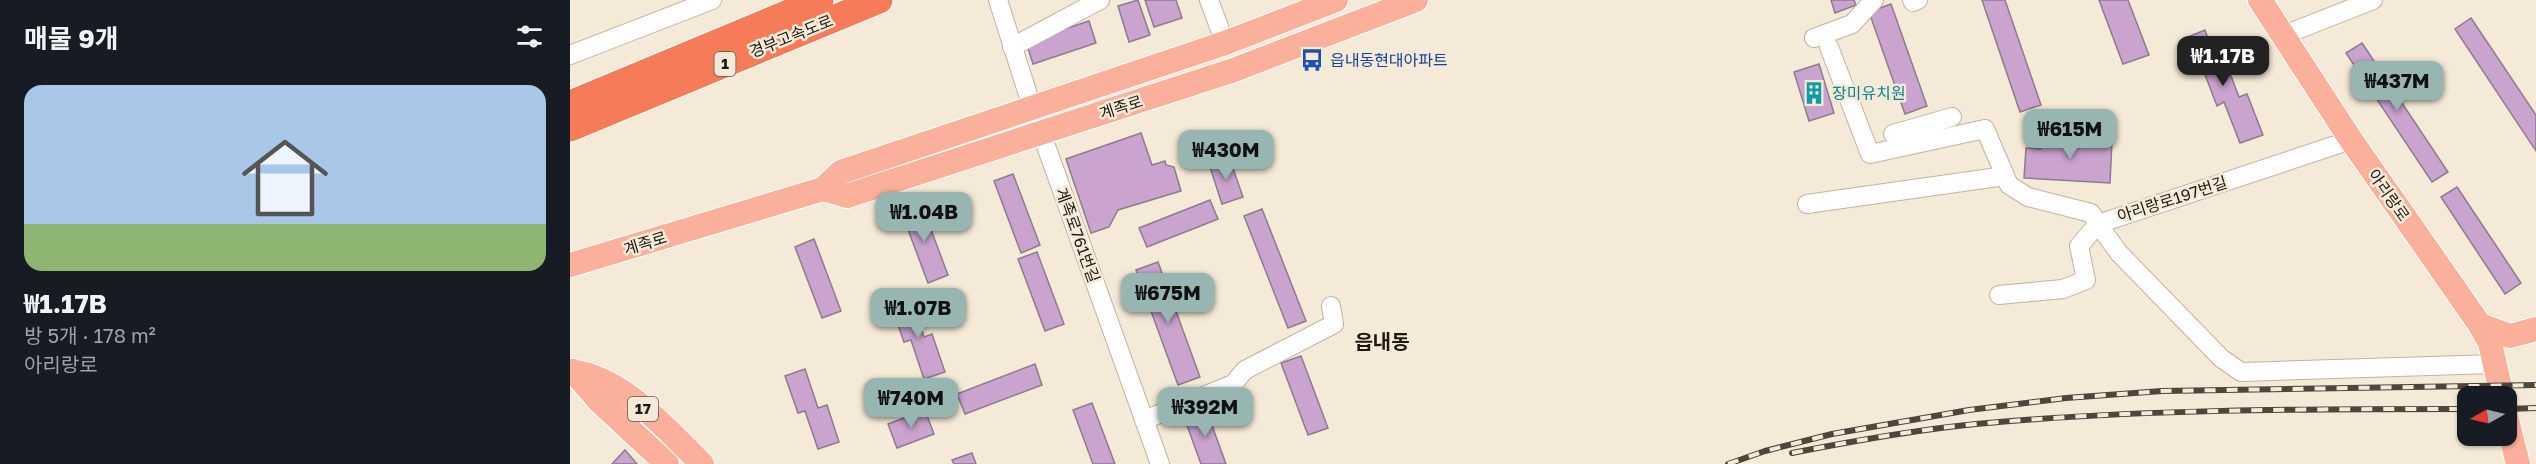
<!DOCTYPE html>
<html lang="ko">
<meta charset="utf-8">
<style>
body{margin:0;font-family:"Golos Text","Noto Sans KR",sans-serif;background:#20242c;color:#f1f3f6;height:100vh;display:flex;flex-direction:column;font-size:22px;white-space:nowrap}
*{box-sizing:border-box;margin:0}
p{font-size:20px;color:#9ea1a6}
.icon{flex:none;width:33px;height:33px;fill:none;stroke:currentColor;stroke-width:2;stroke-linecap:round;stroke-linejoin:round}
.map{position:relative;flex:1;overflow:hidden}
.details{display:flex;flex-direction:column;background:#171b24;width:570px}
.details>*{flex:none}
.needle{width:39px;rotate:262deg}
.buttons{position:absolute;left:1887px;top:386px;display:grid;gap:12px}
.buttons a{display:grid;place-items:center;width:60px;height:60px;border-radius:12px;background:#171b24;box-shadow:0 2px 4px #0004;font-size:30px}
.price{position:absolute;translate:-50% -51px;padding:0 14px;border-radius:12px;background:#97b6b2;color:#111;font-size:20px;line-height:39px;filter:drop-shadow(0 2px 3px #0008)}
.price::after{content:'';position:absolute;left:50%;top:36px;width:18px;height:14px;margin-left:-9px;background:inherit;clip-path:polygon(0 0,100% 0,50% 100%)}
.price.on{background:#222;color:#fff}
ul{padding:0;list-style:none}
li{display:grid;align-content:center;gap:12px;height:318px;padding:0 24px}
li+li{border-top:2px solid #363941}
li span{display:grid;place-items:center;height:186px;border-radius:18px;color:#555}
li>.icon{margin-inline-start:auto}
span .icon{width:108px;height:108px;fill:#fffc;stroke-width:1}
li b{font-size:26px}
h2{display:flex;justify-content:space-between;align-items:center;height:72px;padding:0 24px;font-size:26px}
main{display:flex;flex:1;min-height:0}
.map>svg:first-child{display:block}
.building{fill:#caa3ce;stroke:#8b7d8c;stroke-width:1.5}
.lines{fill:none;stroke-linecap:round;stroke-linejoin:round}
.minor-casing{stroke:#beb4a1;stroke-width:20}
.major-casing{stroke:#fff;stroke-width:26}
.highway-casing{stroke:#fff;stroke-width:29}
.minor{stroke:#fff;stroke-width:18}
.major{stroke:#fab09b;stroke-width:24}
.highway{stroke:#f67b59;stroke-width:27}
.rail-casing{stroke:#4c463d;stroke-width:6}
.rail{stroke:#f5ead7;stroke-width:4;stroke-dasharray:11;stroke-linecap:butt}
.labels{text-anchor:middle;stroke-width:5;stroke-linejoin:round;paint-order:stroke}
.shield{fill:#f5ead7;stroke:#5e584d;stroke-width:1.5}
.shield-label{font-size:15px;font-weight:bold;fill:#1d1912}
.street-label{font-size:16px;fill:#1d1912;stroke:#f5ead7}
.transit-label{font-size:16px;fill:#164399;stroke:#f5ead7;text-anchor:start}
.culture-label{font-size:16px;fill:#0d838f;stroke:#f5ead7;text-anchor:start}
.quarter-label{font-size:20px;font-weight:bold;fill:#1d1912;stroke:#f5ead7}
</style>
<main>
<section class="details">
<h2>매물 9개<svg class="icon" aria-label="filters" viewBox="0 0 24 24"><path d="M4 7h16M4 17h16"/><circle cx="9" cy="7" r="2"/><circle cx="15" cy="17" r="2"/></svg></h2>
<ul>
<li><span style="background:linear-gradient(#a9c7e8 75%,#8fb573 0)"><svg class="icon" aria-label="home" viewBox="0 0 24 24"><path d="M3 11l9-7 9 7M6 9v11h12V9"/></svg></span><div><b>₩1.17B</b><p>방 5개 · 178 m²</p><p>아리랑로</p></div></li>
</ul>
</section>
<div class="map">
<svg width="1966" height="464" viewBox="0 0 1966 464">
<rect width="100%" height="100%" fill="#f5ead7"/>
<g class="building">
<polygon points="568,0 580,35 559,42 548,6"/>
<polygon points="575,0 606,0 612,18 584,27"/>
<polygon points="1261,0 1284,0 1286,5 1265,13"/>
<polygon points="1412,0 1435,0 1471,105 1450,112"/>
<polygon points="1529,0 1558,0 1579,55 1553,64"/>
<polygon points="1321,4 1357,106 1335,114 1299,12"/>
<polygon points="1901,18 1966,115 1966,151 1885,29"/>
<polygon points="519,21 526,43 463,64 456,42"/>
<polygon points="1635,30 1648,66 1656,63 1669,97 1677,94 1693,135 1670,143 1654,102 1647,106 1634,72 1626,74 1613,39"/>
<polygon points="1792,43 1878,172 1862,182 1776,53"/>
<polygon points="1249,64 1264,113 1239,121 1224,72"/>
<polygon points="571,133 582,165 595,161 596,165 604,167 611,191 548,210 539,227 521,233 496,159"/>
<polygon points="1472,137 1542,141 1540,183 1454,178 1456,148 1471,149"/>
<polygon points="659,157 673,197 652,204 639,164"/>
<polygon points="443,174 470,245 451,253 424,181"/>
<polygon points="1887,187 1951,283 1935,294 1871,197"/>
<polygon points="640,200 648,219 577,247 569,228"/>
<polygon points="351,203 378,275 358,283 331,211"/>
<polygon points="692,209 736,321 718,328 674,216"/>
<polygon points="244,239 271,311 252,318 225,247"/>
<polygon points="467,252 494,324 475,331 448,259"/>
<polygon points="588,262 630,377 608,385 566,270"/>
<polygon points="341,299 354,337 362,334 375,372 354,379 341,340 334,342 321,305"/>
<polygon points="731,356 758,428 738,435 711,363"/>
<polygon points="465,364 472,385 395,414 387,394"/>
<polygon points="235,369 248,408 257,405 269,442 248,449 235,411 228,413 215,376"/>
<polygon points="522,403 545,464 523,464 503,410"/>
<polygon points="636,409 656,464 631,464 614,417"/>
<polygon points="355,410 364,434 327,448 318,424"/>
<polygon points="55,450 67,464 42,464"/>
<polygon points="402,453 406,464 384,464 382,460"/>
</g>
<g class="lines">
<g class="minor-casing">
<g id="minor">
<polyline points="428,0 462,107 590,464"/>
<polyline points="639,0 655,43"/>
<polyline points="1342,0 1343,2 1348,0"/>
<polyline points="1714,35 1803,0"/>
<polyline points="1244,38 1282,24 1304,0"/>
<polyline points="442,47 530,0"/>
<polyline points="1259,47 1300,154 1415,129 1439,185 1458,197 1521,213 1528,224 1781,140"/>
<polyline points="0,55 142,0"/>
<polyline points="1323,134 1382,117"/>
<polyline points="1237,204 1435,176"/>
<polyline points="1429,295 1493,289 1516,280 1509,246 1528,224 1549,253 1651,358 1671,372 1924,364"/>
<polyline points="574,420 663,384 675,370 764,324 761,306"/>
</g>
</g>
<g class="major-casing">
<g id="major">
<polyline points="1690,0 1781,140 1910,325 1920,343 1932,396"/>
<polyline points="253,189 277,196 664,70 846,0"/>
<polyline points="0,265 253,189 271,172 655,43 766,0"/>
<polyline points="1910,325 1940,336 1966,329"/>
<path d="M0,371C54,378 95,428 132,464"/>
<polyline points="3,371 29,401 97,464"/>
<polyline points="1936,416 1948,464"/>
</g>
</g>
<g class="highway-casing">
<g id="highway">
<polyline points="0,104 250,0"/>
<polyline points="0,128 309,0"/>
</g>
</g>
<use href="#minor" class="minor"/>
<use href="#major" class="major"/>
<use href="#highway" class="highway"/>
<g class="rail-casing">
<g id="rail">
<polyline points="1936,409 1966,408"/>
<path d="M1222,453C1283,441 1344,430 1406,424C1569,409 1734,409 1898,409"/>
<polyline points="1158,464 1195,451 1262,434 1399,410 1496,398 1592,391 1966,385"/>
</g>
</g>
<use href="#rail" class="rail"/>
</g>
<defs>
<g id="bus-bare" transform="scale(1.8)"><path d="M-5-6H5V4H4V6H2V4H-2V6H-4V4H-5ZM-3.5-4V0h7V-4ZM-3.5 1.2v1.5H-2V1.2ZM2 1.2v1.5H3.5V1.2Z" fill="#1a4fb4" stroke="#f5ead7" stroke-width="2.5" paint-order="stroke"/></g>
<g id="building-bare" transform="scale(1.8)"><path d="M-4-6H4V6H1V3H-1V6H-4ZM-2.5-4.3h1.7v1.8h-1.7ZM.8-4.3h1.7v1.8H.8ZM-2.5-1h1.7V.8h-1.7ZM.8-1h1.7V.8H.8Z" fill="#0f9aa8" stroke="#f5ead7" stroke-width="2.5" paint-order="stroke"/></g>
</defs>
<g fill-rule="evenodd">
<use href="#bus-bare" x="742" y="60"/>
<use href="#building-bare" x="1244" y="93"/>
</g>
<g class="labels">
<g class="shield">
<rect x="144.5" y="52" width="21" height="24" rx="4.5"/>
<rect x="58" y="397" width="30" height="24" rx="4.5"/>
</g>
<g class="shield-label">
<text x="155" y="69">1</text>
<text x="73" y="414">17</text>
</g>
<g class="street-label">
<text transform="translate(221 36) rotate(-22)" y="6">경부고속도로</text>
<text transform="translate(551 107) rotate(-18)" y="6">계족로</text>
<text transform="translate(1819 195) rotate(55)" y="6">아리랑로</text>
<text transform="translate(1602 199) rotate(-18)" y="6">아리랑로197번길</text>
<text transform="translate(508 235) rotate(70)" y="6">계족로761번길</text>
<text transform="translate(75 243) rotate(-17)" y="6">계족로</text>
</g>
<g class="transit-label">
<text x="760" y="66">읍내동현대아파트</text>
</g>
<g class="culture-label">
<text x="1262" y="99">장미유치원</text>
</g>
<g class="quarter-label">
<text x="812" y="349">읍내동</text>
</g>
</g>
</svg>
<div class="buttons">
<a><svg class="needle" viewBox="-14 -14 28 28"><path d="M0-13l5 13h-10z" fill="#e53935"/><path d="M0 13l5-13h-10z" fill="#9ea1a6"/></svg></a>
</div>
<b class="price on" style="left:1653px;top:87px">₩1.17B</b>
<b class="price" style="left:1827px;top:112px">₩437M</b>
<b class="price" style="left:1500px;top:160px">₩615M</b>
<b class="price" style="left:656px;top:181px">₩430M</b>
<b class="price" style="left:354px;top:243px">₩1.04B</b>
<b class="price" style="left:598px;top:324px">₩675M</b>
<b class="price" style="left:348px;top:339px">₩1.07B</b>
<b class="price" style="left:341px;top:429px">₩740M</b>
<b class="price" style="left:635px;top:438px">₩392M</b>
</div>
</main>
